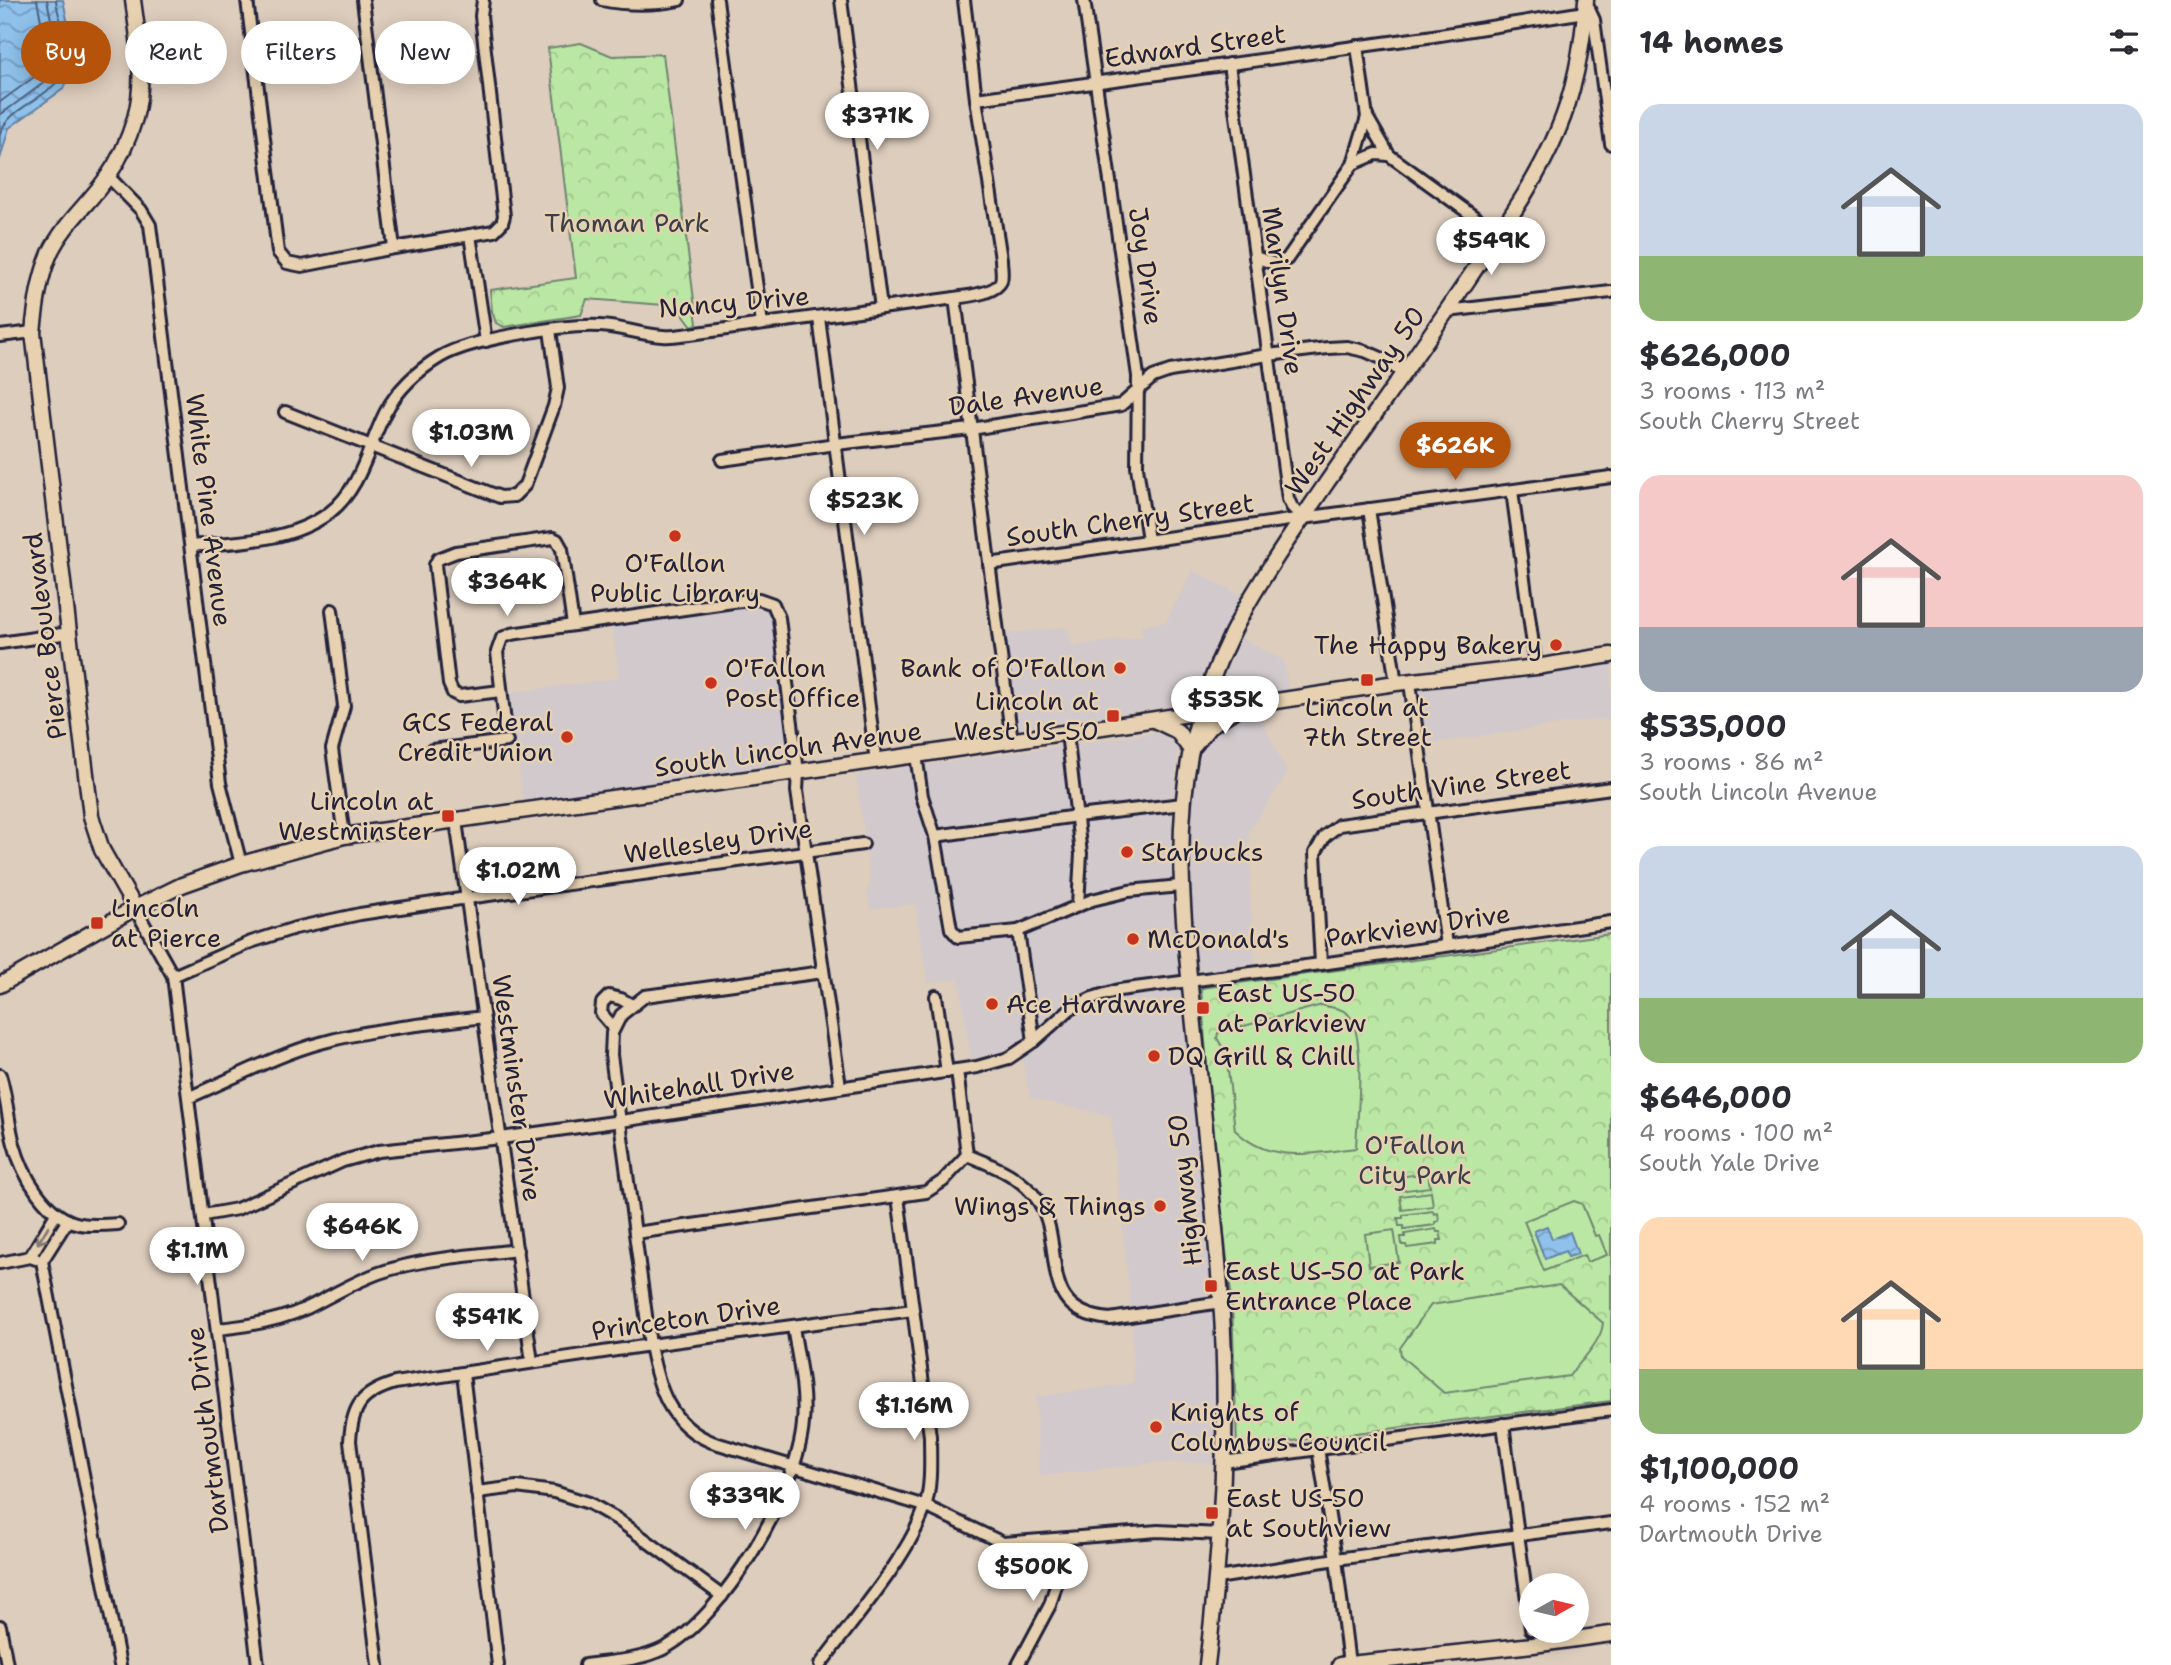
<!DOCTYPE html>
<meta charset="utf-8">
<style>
body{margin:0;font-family:"Shantell Sans",sans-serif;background:#f7f7f7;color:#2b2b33;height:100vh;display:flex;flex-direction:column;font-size:26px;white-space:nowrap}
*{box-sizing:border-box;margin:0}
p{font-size:23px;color:#7c7c81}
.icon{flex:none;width:38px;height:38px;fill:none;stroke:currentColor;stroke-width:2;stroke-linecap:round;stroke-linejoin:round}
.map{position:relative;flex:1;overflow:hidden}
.drawer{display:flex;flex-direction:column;background:#fff;width:560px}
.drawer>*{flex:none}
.top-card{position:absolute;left:21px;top:21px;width:665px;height:63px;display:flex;gap:14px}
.needle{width:46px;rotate:82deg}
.fabs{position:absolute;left:1519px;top:1573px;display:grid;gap:14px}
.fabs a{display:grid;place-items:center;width:70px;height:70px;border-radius:50%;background:#fff;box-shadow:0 4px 18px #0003;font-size:35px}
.price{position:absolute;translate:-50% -60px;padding:0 16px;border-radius:24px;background:#fff;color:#222;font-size:23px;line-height:46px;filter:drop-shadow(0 2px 4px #0008)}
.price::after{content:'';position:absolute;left:50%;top:42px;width:21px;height:16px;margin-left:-10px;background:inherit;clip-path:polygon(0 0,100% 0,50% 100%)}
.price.selected{background:#b45309;color:#fff}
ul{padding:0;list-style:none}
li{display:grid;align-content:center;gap:14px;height:371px;padding:0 28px}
li span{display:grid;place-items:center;height:217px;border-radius:21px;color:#555}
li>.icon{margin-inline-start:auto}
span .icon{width:126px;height:126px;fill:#fffc;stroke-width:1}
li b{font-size:30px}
h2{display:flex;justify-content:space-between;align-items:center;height:84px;padding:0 28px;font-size:30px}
.tag{padding:0 24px;border-radius:32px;background:#fff;box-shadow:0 4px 18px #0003;font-size:24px;line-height:63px}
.tag.selected{background:#b45309;color:#fff}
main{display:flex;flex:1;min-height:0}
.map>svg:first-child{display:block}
.built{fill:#d1c9cc}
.park{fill:url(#park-crowns);stroke:#6e8470;stroke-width:2}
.garden{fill:#bbe7a4;stroke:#6e8470;stroke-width:2}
.water{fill:url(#water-waves);stroke:#6381a5;stroke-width:2}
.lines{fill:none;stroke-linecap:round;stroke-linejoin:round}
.shore{stroke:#4e6281;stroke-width:2}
.street-casing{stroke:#22223b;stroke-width:16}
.secondary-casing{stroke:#22223b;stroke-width:19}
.street{stroke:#e7d1b0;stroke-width:10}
.secondary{stroke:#e7d1b0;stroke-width:14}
.oneway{stroke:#847a76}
.poi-dot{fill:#c8321e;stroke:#e7d1b0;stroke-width:2.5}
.labels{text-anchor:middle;stroke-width:5;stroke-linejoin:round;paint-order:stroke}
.street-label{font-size:26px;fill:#22223b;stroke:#e7d1b0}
.park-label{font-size:26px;fill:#39404b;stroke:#e7d1b0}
.poi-label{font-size:26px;fill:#22223b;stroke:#e7d1b0;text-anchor:start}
</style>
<main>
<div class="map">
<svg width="1611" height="1665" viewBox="0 0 1611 1665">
<defs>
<pattern id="park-crowns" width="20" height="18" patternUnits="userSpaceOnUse" patternTransform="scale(1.75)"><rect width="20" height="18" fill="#bbe7a4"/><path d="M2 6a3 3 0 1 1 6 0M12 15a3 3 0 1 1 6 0" fill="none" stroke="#a0c68e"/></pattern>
<pattern id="water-waves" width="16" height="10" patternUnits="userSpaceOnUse" patternTransform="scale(1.75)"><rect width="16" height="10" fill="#8fc1eb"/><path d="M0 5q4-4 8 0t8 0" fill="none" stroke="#749cc0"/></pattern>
</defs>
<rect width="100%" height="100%" fill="#ddcdbd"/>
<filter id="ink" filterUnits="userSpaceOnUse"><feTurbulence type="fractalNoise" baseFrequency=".0143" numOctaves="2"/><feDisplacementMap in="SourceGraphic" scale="14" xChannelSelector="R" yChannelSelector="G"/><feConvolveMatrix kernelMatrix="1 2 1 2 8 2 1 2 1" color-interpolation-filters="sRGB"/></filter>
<g filter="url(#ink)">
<g class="built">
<polygon points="1193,571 1245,597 1220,638 1192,701 1184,704 1020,729 1017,726 1005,634 1067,627 1072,646 1143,637 1141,626 1166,622"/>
<polygon points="763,606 768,609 772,618 789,754 784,763 746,771 530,802 523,799 509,693 619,678 612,626"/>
<polygon points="1238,636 1284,661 1288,691 1233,698 1223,696 1219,692 1219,684"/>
<polygon points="1611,661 1611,720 1597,719 1426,744 1418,696 1418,693 1423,687"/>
<polygon points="1262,711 1265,727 1287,773 1249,831 1251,880 1249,881 1255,964 1204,972 1199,970 1197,965 1187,872 1190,818 1196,772 1205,740 1213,731 1238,714"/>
<polygon points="1162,732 1172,736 1178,744 1173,824 1172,878 1175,924 1211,1270 1215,1351 1216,1462 1151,1463 1040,1476 1036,1397 1134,1383 1131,1309 1111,1116 1030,1098 1019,1041 1003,1051 971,1059 959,979 928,983 915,904 870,909 867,888 871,886 856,775"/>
</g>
<g class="park">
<polygon points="581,43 612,56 663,54 697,324 692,326 677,306 587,299 581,315 504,327 496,323 492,311 490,290 576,278 548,48"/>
<polygon points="1611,934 1611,1401 1237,1448 1232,1302 1211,1122 1201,988"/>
</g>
<g class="garden">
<path d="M1322,1005C1330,1008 1342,1007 1348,1014C1367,1036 1357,1117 1356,1148C1311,1153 1271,1165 1235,1130L1226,1053L1217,1038L1218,1033Z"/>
<polygon points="1428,1173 1430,1187 1399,1191 1397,1177"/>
<polygon points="1431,1192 1433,1206 1402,1210 1400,1196"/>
<polygon points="1574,1201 1582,1204 1595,1236 1599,1235 1607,1255 1587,1262 1584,1255 1544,1271 1524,1221"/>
<polygon points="1433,1211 1434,1214 1438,1213 1439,1221 1435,1222 1435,1225 1404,1229 1404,1226 1399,1226 1398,1218 1403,1218 1403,1215"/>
<polygon points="1436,1229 1437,1232 1440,1232 1442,1240 1438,1240 1438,1244 1407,1248 1406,1245 1402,1245 1401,1237 1405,1237 1405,1234"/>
<polygon points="1394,1230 1399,1262 1369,1266 1365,1234"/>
<path d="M1559,1285L1603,1323C1602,1341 1580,1362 1569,1376L1444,1393L1401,1356L1400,1348L1431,1305Z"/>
</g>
<g class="water">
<polygon points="0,0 63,0 75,59 63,89 9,128 0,159"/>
<polygon points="1547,1226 1552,1239 1570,1232 1578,1254 1568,1257 1565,1251 1545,1259 1534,1231"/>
</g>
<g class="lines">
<g class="shore">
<polyline points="0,102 41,72 48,57 37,0"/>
<polyline points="0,115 49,79 59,58 47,0"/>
<path d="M0,134C10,102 61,99 68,59C70,46 57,16 56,0"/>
</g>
<g class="street-casing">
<g id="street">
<polyline points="247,0 278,252 287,263 302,266 394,248 494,231 502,223 504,216 481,16 483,0"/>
<polyline points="363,0 394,248"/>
<path d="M602,0C626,5 655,5 679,0"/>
<polyline points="717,0 762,324"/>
<polyline points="841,0 881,308"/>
<polyline points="1084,0 1138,376 1137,467 1148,540"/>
<polyline points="1586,3 1594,20 1611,144"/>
<polyline points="1357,46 1367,117 1389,155 1498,234"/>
<polyline points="1229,64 1288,499 1292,507 1303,518"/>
<polyline points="976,99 1427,37 1585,12"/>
<polyline points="1353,164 1376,154 1389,155"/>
<polyline points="108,176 141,210 150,225 220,783 241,864"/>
<polyline points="470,235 486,341"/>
<polyline points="1255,257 1275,264 1287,259 1353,164 1367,117"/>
<polyline points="955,298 1012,741"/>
<polyline points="1447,311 1611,292"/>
<polyline points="819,318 876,761"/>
<polyline points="0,336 33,332"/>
<polyline points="285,412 500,497 514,496 525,485 554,406 558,388 550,330"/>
<polyline points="722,460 836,444 971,429 1121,405 1153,377 1170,371 1268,355 1328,348 1347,347 1365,351 1381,358 1403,373"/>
<polyline points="1512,491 1536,667"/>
<polyline points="1369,509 1396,683"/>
<path d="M191,546C236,542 290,542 329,513C361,489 368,447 385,413C397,390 418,370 440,357C470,339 565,324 600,326C622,327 642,335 663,336C672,337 681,335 690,334L955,298C966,296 996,294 1001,281C1003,275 1001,266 1001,259L976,99L964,0"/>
<polyline points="989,564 1303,518 1611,477"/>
<polyline points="332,610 344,706 332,749 344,836"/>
<polyline points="0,643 69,633"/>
<polyline points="1410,683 1447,945"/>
<polyline points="501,691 459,696 453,693 449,684 435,565 438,559 456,552 553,538 557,540 562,549 573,625"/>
<polyline points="505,723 497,652 502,638 511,634 733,602 759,599 773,604 779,618 798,772 797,791 840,1086"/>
<polyline points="1067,733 1081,854 1078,905"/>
<polyline points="432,750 507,741"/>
<polyline points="916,755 922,796 935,836 951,929 958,937 1018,931 1092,900 1129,891 1180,886"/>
<polyline points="456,821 532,1362"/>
<polyline points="935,836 1077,816 1183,804"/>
<polyline points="135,908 173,976 258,1665"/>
<polyline points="1018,931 1034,1041"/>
<polyline points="1321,964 1315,853 1325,836 1339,825 1611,788"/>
<path d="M823,972L645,996L621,1015L612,1033L611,1055L650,1345C658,1387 669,1425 712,1442L925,1506L1003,1543L1158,1531L1220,1534"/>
<polyline points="173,976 251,942 295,928 360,914 467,898 863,844"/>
<polyline points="936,996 947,1072"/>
<polyline points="614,1028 601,1013 602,1003 609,996 621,999 632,1005"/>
<polyline points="957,1070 967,1155"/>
<path d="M0,1075C7,1098 8,1121 14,1144C22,1174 46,1218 80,1224C92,1226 106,1225 118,1224"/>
<path d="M190,1097C234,1078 278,1054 324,1042C376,1028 431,1024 483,1017"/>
<path d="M967,1155C994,1166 1022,1176 1039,1202C1067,1247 1034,1312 1110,1319L1221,1302"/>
<polyline points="204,1215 237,1209 343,1161 379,1151 501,1138 621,1121 977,1067 1009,1058 1034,1041 1070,1009 1092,998 1119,990 1321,964 1611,922"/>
<polyline points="68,1220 42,1261 120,1665"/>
<polyline points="635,1233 926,1192 943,1181 967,1155"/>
<polyline points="30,1257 56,1214"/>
<polyline points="0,1263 30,1257 36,1259"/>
<path d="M218,1329C248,1326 279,1321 307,1308C331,1296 354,1282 379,1273C422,1258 472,1256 517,1250"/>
<polyline points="463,1373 498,1665"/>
<polyline points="1503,1424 1531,1629"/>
<polyline points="1318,1449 1336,1559 1349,1664"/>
<polyline points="1223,1462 1611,1410"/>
<polyline points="477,1492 517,1487 554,1492 589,1503 617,1519 722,1596"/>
<polyline points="1217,1578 1336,1559 1611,1523"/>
<polyline points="0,1626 7,1665"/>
<path d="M378,1665L350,1441C352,1405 362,1393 395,1383L650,1345L913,1310"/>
<path d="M585,1665C611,1661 639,1661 663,1649C724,1618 798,1490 803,1423C806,1391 798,1358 793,1327"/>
<path d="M820,1665C852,1621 909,1557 925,1507C932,1484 930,1460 930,1436L898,1197"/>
<polyline points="1018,1665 1050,1605 1056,1585 1054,1540"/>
</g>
</g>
<g class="secondary-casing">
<g id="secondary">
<path d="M133,0C138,39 146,79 135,118C129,138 120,159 108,176C90,203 64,223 50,253C39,279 36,305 33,332L91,816L102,850L135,908"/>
<polyline points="1156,721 1177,731 1191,750"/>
<polyline points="1194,746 1210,726 1233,711"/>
<polyline points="0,985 135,908 182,885 241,864 344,836 916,755 1396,683 1536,667 1611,655"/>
<path d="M1207,1665C1221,1544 1230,1422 1221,1300C1214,1202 1202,1104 1192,1006C1182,907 1171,812 1200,714C1226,626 1272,563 1323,488C1372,417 1423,347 1471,275C1502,229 1536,183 1558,130C1575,90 1583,44 1586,0"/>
<polyline points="1340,1665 1533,1645 1611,1634"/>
</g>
</g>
<use href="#street" class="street"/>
<use href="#secondary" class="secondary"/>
</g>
<defs><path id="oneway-shaft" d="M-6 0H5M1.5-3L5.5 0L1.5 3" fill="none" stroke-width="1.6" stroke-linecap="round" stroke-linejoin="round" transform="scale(1.75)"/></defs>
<use class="oneway" href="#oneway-shaft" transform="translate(43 1235) rotate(121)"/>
</g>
<g class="poi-dot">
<circle cx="675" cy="536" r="7"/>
<circle cx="1556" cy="645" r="7"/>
<circle cx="1120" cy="668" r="7"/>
<rect x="1360" y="673" width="14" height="14" rx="3.5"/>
<circle cx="711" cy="683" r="7"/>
<rect x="1106" y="709" width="14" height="14" rx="3.5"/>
<circle cx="567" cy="737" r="7"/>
<rect x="441" y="809" width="14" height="14" rx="3.5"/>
<circle cx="1127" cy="852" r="7"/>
<rect x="90" y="916" width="14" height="14" rx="3.5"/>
<circle cx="1133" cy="939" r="7"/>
<circle cx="992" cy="1004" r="7"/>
<rect x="1196" y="1001" width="14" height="14" rx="3.5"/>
<circle cx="1154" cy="1056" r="7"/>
<circle cx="1160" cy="1206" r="7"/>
<rect x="1204" y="1279" width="14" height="14" rx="3.5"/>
<circle cx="1156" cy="1427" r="7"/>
<rect x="1205" y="1506" width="14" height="14" rx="3.5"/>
</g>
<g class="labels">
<g class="street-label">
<text transform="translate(1195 46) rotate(-8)" y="9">Edward Street</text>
<text transform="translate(1146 266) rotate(82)" y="9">Joy Drive</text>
<text transform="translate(1283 291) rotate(82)" y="9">Marilyn Drive</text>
<text transform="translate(734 302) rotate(-5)" y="9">Nancy Drive</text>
<text transform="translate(1026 396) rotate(-8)" y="9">Dale Avenue</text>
<text transform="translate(1355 401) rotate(-55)" y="9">West Highway 50</text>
<text transform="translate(209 510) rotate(83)" y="9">White Pine Avenue</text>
<text transform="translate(1130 520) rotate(-8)" y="9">South Cherry Street</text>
<text transform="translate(45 636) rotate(-97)" y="9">Pierce Boulevard</text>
<text transform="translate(788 749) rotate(-8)" y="9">South Lincoln Avenue</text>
<text transform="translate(1461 785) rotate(-8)" y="9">South Vine Street</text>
<text transform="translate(718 841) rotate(-8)" y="9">Wellesley Drive</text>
<text transform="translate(1418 926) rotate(-8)" y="9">Parkview Drive</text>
<text transform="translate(699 1085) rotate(-9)" y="9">Whitehall Drive</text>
<text transform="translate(517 1088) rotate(82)" y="9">Westminster Drive</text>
<text transform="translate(1185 1190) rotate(-96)" y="9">Highway 50</text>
<text transform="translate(686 1318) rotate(-8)" y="9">Princeton Drive</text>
<text transform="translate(207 1430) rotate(-97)" y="9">Dartmouth Drive</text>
</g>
<g class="park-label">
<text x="627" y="232">Thoman Park</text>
<text x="1415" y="1154">O'Fallon<tspan x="1415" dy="30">City Park</tspan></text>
</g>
<g class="poi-label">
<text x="675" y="572" text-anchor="middle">O'Fallon<tspan x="675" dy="30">Public Library</tspan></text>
<text x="1542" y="654" text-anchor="end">The Happy Bakery</text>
<text x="725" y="677">O'Fallon<tspan x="725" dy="30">Post Office</tspan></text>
<text x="1106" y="677" text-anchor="end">Bank of O'Fallon</text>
<text x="1099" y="710" text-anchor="end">Lincoln at<tspan x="1099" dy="30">West US-50</tspan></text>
<text x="1367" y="716" text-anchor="middle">Lincoln at<tspan x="1367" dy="30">7th Street</tspan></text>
<text x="553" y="731" text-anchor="end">GCS Federal<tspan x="553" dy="30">Credit Union</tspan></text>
<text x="434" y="810" text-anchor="end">Lincoln at<tspan x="434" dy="30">Westminster</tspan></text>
<text x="1141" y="861">Starbucks</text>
<text x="111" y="917">Lincoln<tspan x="111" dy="30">at Pierce</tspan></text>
<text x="1147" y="948">McDonald's</text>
<text x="1217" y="1002">East US-50<tspan x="1217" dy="30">at Parkview</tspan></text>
<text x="1006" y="1013">Ace Hardware</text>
<text x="1168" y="1065">DQ Grill &amp; Chill</text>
<text x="1146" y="1215" text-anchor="end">Wings &amp; Things</text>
<text x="1225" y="1280">East US-50 at Park<tspan x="1225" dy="30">Entrance Place</tspan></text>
<text x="1170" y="1421">Knights of<tspan x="1170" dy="30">Columbus Council</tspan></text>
<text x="1226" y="1507">East US-50<tspan x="1226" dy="30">at Southview</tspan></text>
</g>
</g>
</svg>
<div class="fabs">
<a><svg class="needle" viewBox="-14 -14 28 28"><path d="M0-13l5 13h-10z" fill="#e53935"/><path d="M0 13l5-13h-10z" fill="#7c7c81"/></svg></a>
</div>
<b class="price" style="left:877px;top:152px">$371K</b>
<b class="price" style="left:1491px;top:277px">$549K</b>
<b class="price" style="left:471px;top:469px">$1.03M</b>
<b class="price selected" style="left:1455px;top:482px">$626K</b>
<b class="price" style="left:864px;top:537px">$523K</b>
<b class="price" style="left:507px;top:618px">$364K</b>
<b class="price" style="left:1225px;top:736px">$535K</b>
<b class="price" style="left:518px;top:907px">$1.02M</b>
<b class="price" style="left:362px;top:1263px">$646K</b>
<b class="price" style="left:197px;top:1287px">$1.1M</b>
<b class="price" style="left:487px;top:1353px">$541K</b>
<b class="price" style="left:914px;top:1442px">$1.16M</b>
<b class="price" style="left:745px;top:1532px">$339K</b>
<b class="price" style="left:1033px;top:1603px">$500K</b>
<div class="top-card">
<a class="tag selected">Buy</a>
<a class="tag">Rent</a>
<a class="tag">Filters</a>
<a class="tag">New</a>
</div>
</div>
<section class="drawer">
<h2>14 homes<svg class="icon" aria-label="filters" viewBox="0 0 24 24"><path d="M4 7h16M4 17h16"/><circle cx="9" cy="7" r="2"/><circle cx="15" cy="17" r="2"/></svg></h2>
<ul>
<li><span style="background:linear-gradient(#c9d6e8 70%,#8fb573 0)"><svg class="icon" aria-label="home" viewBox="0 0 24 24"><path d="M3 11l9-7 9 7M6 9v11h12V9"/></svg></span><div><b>$626,000</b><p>3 rooms · 113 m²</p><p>South Cherry Street</p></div></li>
<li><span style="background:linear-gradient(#f6c9c9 70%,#9aa5b1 0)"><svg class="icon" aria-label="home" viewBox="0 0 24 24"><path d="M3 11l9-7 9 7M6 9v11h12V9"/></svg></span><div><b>$535,000</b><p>3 rooms · 86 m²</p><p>South Lincoln Avenue</p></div></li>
<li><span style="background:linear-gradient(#c9d6e8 70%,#8fb573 0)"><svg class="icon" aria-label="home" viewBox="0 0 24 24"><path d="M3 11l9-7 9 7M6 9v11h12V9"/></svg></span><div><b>$646,000</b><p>4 rooms · 100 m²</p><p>South Yale Drive</p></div></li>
<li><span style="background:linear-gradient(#ffd9b3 70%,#8fb573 0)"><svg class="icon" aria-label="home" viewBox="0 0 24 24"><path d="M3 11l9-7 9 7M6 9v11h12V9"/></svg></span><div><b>$1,100,000</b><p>4 rooms · 152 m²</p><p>Dartmouth Drive</p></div></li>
</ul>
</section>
</main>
